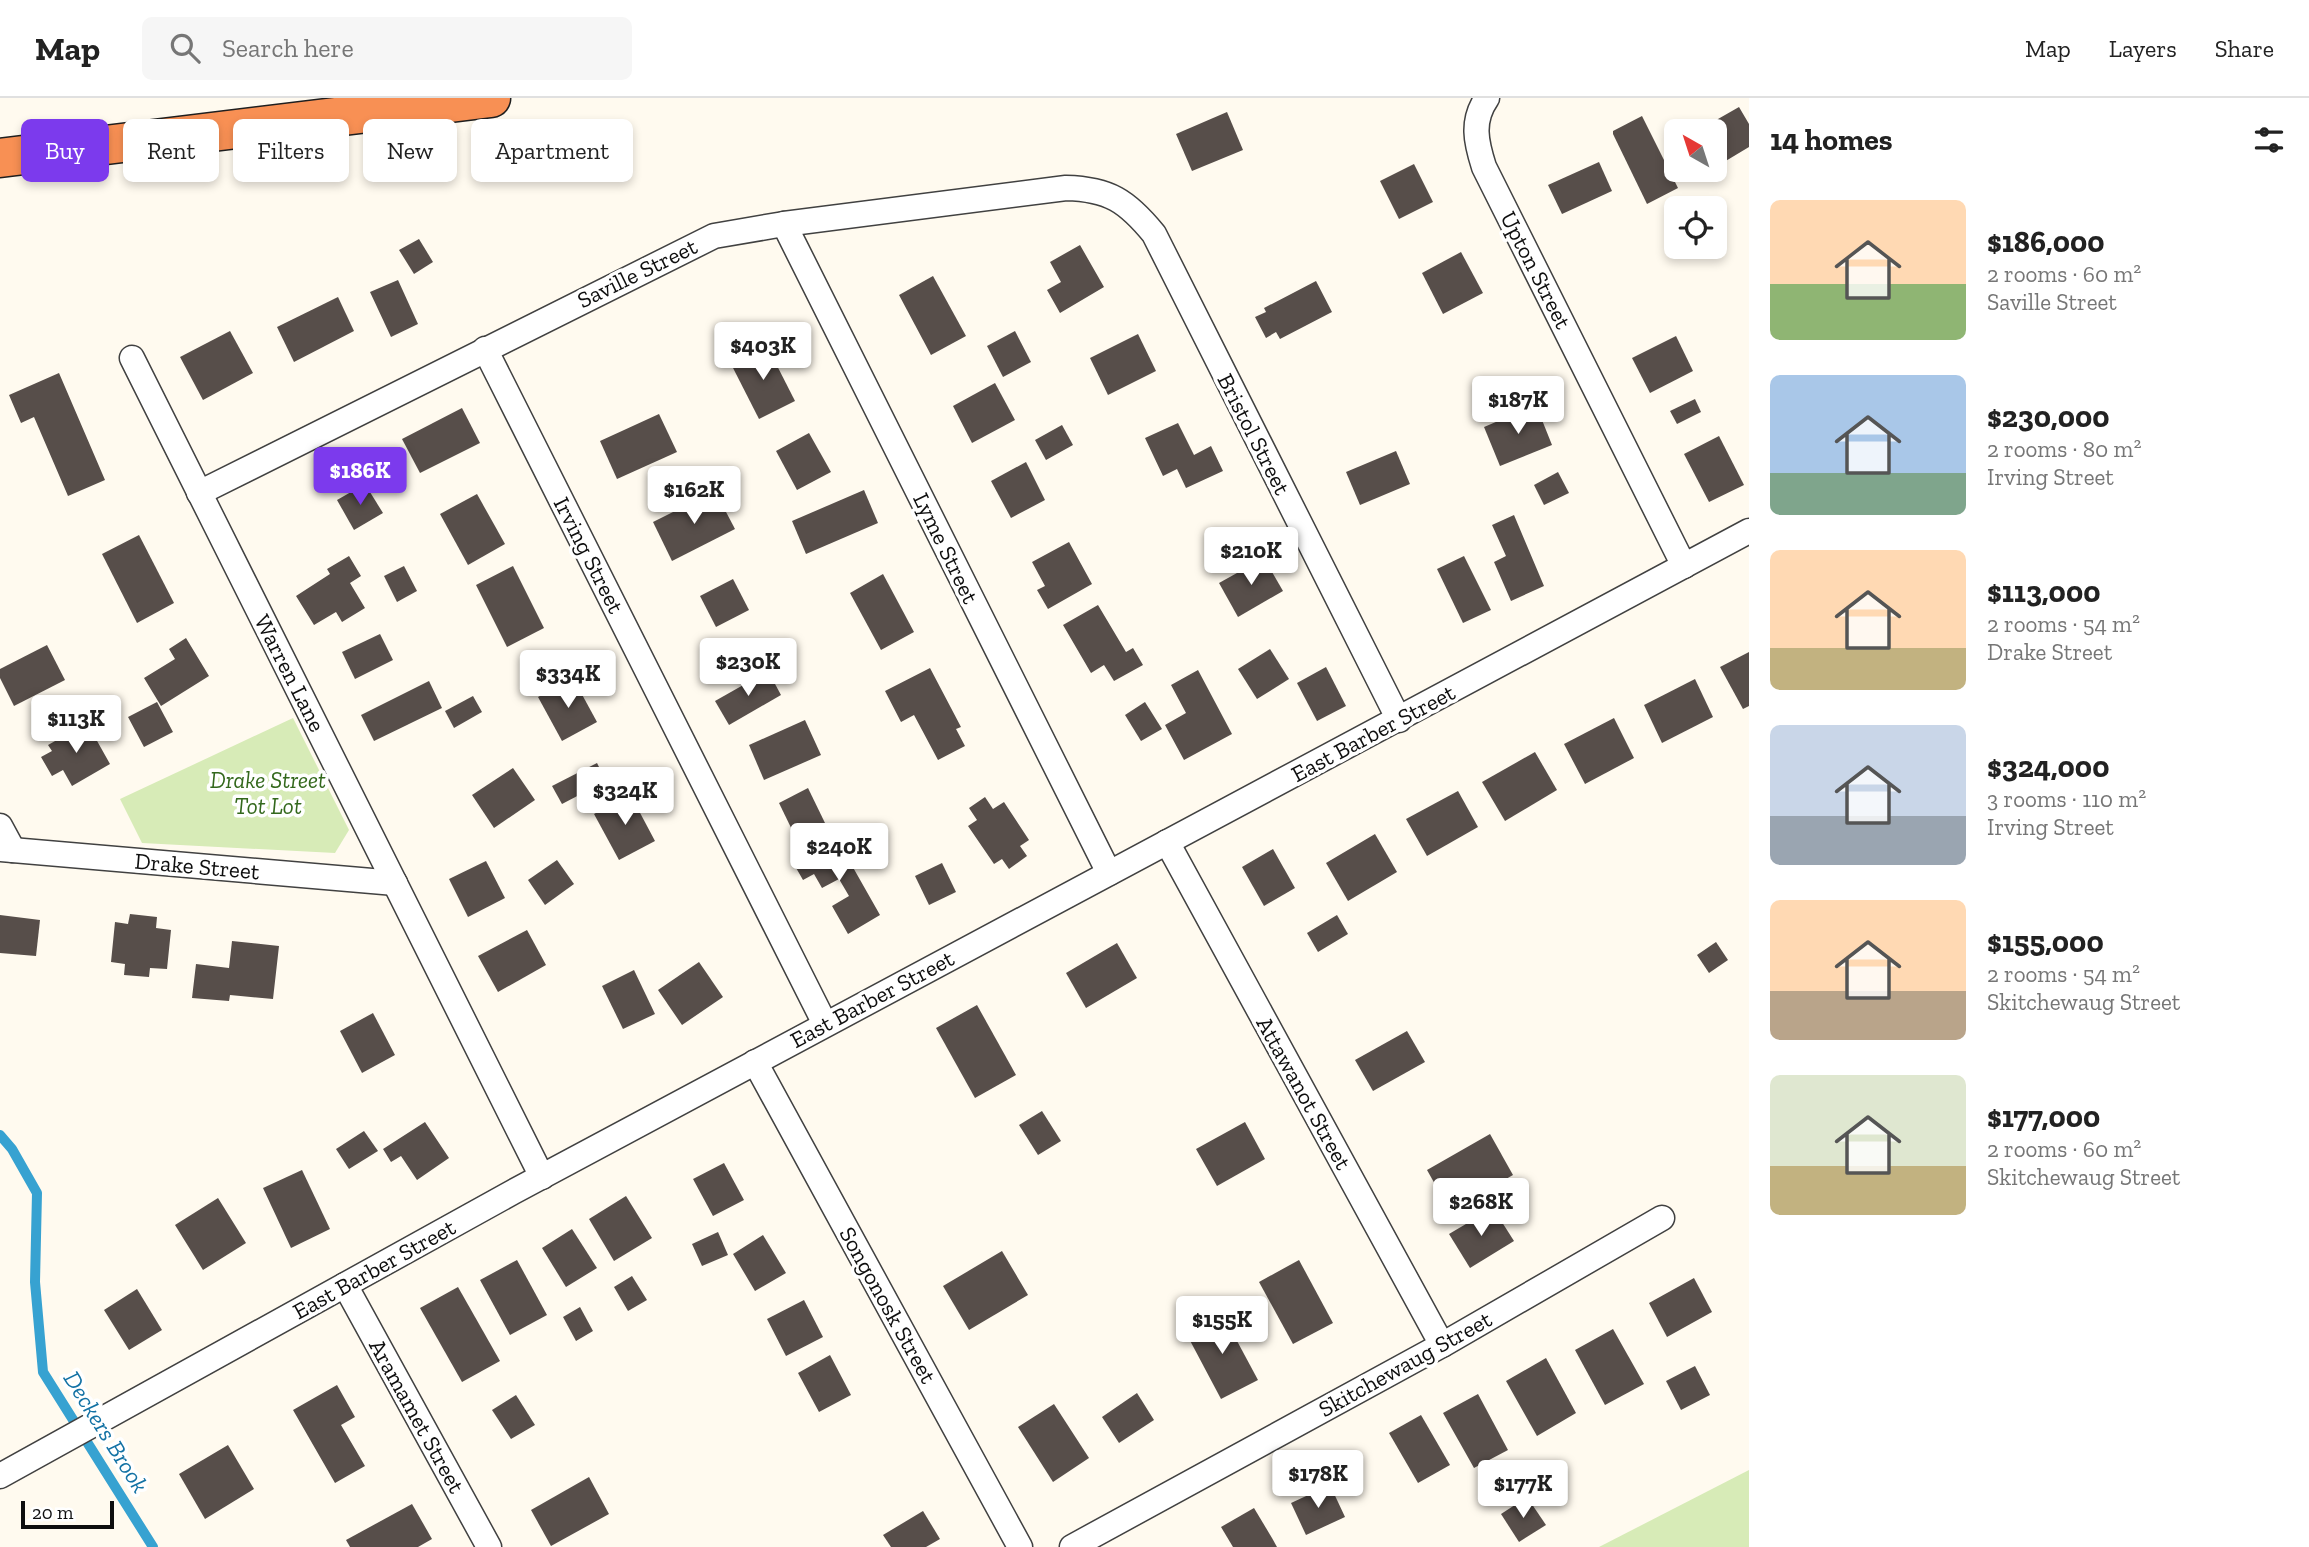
<!DOCTYPE html>
<meta charset="utf-8">
<style>
body{margin:0;font-family:"Zilla Slab",serif;background:#f6f6f6;color:#222;height:100vh;display:flex;flex-direction:column;font-size:26px;white-space:nowrap}
*{box-sizing:border-box;margin:0}
p{font-size:23px;color:#767676}
.icon{flex:none;width:38px;height:38px;fill:none;stroke:currentColor;stroke-width:2;stroke-linecap:round;stroke-linejoin:round}
.map{position:relative;flex:1;overflow:hidden}
.sheet{display:flex;flex-direction:column;background:#fff;width:560px}
.sheet>*{flex:none}
.guide{position:absolute;left:21px;top:21px;width:665px;height:63px;display:flex;gap:14px}
.needle{width:46px;rotate:321deg}
.controls{position:absolute;left:1664px;top:21px;display:grid;gap:14px}
.controls a{display:grid;place-items:center;width:63px;height:63px;border-radius:10px;background:#fff;box-shadow:0 4px 10px #0003;font-size:35px}
.scale{position:absolute;left:21px;bottom:18px;width:93px;box-sizing:border-box;padding-left:7px;border:4px solid #0e0e0e;border-top:0;font-size:19px;line-height:24px;white-space:nowrap;color:#0e0e0e;-webkit-text-stroke:5px #fff;paint-order:stroke}
.price{position:absolute;translate:-50% -60px;padding:0 16px;border-radius:7px;background:#fff;color:#222;font-size:23px;line-height:46px;filter:drop-shadow(0 2px 4px #0008)}
.price::after{content:'';position:absolute;left:50%;top:42px;width:21px;height:16px;margin-left:-10px;background:inherit;clip-path:polygon(0 0,100% 0,50% 100%)}
.price.current{background:#7c3aed;color:#fff}
ul{padding:0;list-style:none}
li{display:flex;align-items:center;gap:21px;height:175px;padding:0 21px}
li span{display:grid;place-items:center;flex:none;width:196px;height:140px;border-radius:10px;color:#555}
li>.icon{margin-inline-start:auto}
span .icon{width:84px;height:84px;fill:#fffc;stroke-width:1}
li b{font-size:30px}
h2{display:flex;justify-content:space-between;align-items:center;height:84px;padding:0 21px;font-size:30px}
.pill{padding:0 24px;border-radius:10px;background:#fff;box-shadow:0 4px 10px #0003;font-size:24px;line-height:63px}
.pill.current{background:#7c3aed;color:#fff}
header{display:flex;align-items:center;gap:42px;box-sizing:border-box;height:98px;padding:0 35px;background:#fff;border-bottom:2px solid #e0e0e0}
header strong{font-size:33px}
nav{display:flex;gap:38px;margin-inline-start:auto;font-size:24px}
.search{width:490px;height:63px;background:#f6f6f6;display:flex;align-items:center;gap:18px;box-sizing:border-box;padding:0 24px;border-radius:10px;color:#767676;font-size:26px}
main{display:flex;flex:1;min-height:0}
.map>svg:first-child{display:block}
.green{fill:#d7ebb7}
.lines{fill:none;stroke-linecap:round;stroke-linejoin:round}
.stream{stroke:#37a2d1;stroke-width:10}
.building{fill:#574e4a}
.street-casing{stroke:#414141;stroke-width:27}
.highway-casing{stroke:#1f1f1f;stroke-width:41}
.street{stroke:#fff;stroke-width:24}
.highway{stroke:#f89054;stroke-width:38}
.labels{text-anchor:middle;stroke-width:7;stroke-linejoin:round;paint-order:stroke}
.street-label{font-size:23px;fill:#0e0e0e;stroke:#fff}
.park-label{font-size:23px;font-style:italic;fill:#33681c;stroke:#fff}
.water-label{font-size:24px;font-style:italic;fill:#1372a4;stroke:#fff}
</style>
<header>
<strong>Map</strong>
<div class="search"><svg class="icon" aria-label="search" viewBox="0 0 24 24"><circle cx="10" cy="10" r="6"/><path d="M15 15l6 6"/></svg>Search here</div>
<nav><a>Map</a><a>Layers</a><a>Share</a></nav>
</header>
<main>
<div class="map">
<svg width="1749" height="1449" viewBox="0 0 1749 1449">
<rect width="100%" height="100%" fill="#fffaef"/>
<g class="green">
<polygon points="293,620 349,732 335,755 142,745 120,701"/>
<polygon points="1749,1372 1749,1449 1599,1449"/>
</g>
<g class="lines">
<polyline class="stream" points="0,1037 12,1051 37,1095 35,1184 43,1274 153,1449"/>
</g>
<g class="building">
<polygon points="1739,9 1749,26 1749,49 1719,67 1715,61 1715,33 1697,33"/>
<polygon points="1227,14 1243,52 1192,73 1176,36"/>
<polygon points="1642,18 1678,90 1647,106 1613,36 1613,33"/>
<polygon points="1599,64 1612,93 1562,116 1548,87"/>
<polygon points="1414,66 1433,104 1399,121 1380,83"/>
<polygon points="419,141 433,164 414,176 399,152"/>
<polygon points="1080,147 1104,189 1060,215 1047,192 1061,184 1050,164"/>
<polygon points="1461,154 1483,195 1443,216 1422,175"/>
<polygon points="933,178 966,238 931,257 899,197"/>
<polygon points="398,182 418,226 391,239 370,194"/>
<polygon points="1316,183 1332,214 1280,241 1276,234 1266,240 1255,219 1266,214 1264,210"/>
<polygon points="338,199 354,233 294,264 277,229"/>
<polygon points="230,233 253,275 203,302 180,259"/>
<polygon points="1015,233 1031,264 1003,279 987,248"/>
<polygon points="1138,236 1156,273 1108,297 1090,260"/>
<polygon points="1676,238 1693,273 1650,295 1632,260"/>
<polygon points="767,248 795,303 759,321 731,266"/>
<polygon points="59,275 105,382 68,398 34,319 21,325 9,297"/>
<polygon points="995,285 1015,322 972,345 953,308"/>
<polygon points="1695,301 1701,314 1677,326 1670,313"/>
<polygon points="1536,307 1552,347 1500,368 1484,329"/>
<polygon points="462,310 480,345 420,375 402,341"/>
<polygon points="659,316 677,354 617,381 600,343"/>
<polygon points="1178,325 1194,357 1211,348 1223,373 1186,390 1177,371 1163,378 1145,340"/>
<polygon points="1062,327 1073,347 1046,362 1035,342"/>
<polygon points="809,335 831,374 797,392 776,353"/>
<polygon points="1719,338 1744,387 1709,404 1684,356"/>
<polygon points="1396,353 1410,386 1360,407 1346,374"/>
<polygon points="1026,364 1045,402 1011,420 991,383"/>
<polygon points="1558,374 1569,395 1544,407 1534,387"/>
<polygon points="365,386 383,415 354,432 337,402"/>
<polygon points="864,392 878,425 806,456 792,423"/>
<polygon points="715,393 735,431 672,463 653,424"/>
<polygon points="477,396 505,446 468,467 440,416"/>
<polygon points="1514,417 1544,488 1511,503 1494,464 1506,458 1492,427"/>
<polygon points="139,437 174,505 137,525 102,456"/>
<polygon points="1069,444 1092,486 1048,511 1037,492 1045,488 1032,464"/>
<polygon points="349,458 361,478 350,485 365,510 342,524 336,514 314,527 296,498 330,476 327,471"/>
<polygon points="1464,458 1491,512 1463,525 1437,471"/>
<polygon points="1264,460 1283,493 1238,519 1219,485"/>
<polygon points="404,468 417,493 397,504 384,478"/>
<polygon points="513,468 544,530 507,549 476,487"/>
<polygon points="883,476 914,534 881,552 850,495"/>
<polygon points="733,481 749,512 716,529 700,498"/>
<polygon points="1098,507 1126,554 1133,550 1143,567 1114,583 1104,567 1091,575 1063,527"/>
<polygon points="380,536 393,562 355,581 342,554"/>
<polygon points="186,540 209,578 161,608 144,580 175,561 169,551"/>
<polygon points="47,547 65,582 14,608 0,580 0,571"/>
<polygon points="1270,551 1289,581 1257,601 1238,571"/>
<polygon points="1749,554 1749,608 1743,611 1720,569"/>
<polygon points="1326,569 1346,608 1317,623 1297,585"/>
<polygon points="930,570 961,629 956,631 965,648 938,662 914,617 901,624 885,593"/>
<polygon points="1198,572 1232,636 1184,662 1165,627 1186,615 1171,587"/>
<polygon points="768,573 781,597 729,627 715,603"/>
<polygon points="573,580 597,624 562,643 538,599"/>
<polygon points="1695,581 1713,619 1662,645 1644,607"/>
<polygon points="429,583 442,610 374,643 361,617"/>
<polygon points="473,598 482,614 454,630 445,613"/>
<polygon points="157,604 173,634 144,649 128,619"/>
<polygon points="1145,604 1162,631 1141,643 1125,617"/>
<polygon points="1614,620 1634,660 1585,686 1564,646"/>
<polygon points="805,622 821,657 764,682 749,647"/>
<polygon points="87,625 110,666 72,688 63,672 52,678 41,659 52,653 48,647"/>
<polygon points="1535,654 1557,692 1505,723 1482,684"/>
<polygon points="597,665 606,683 562,706 552,688"/>
<polygon points="513,670 535,702 494,730 472,697"/>
<polygon points="808,690 825,725 796,740 779,705"/>
<polygon points="1458,693 1478,729 1427,758 1406,721"/>
<polygon points="630,696 655,743 619,762 594,716"/>
<polygon points="985,699 993,711 1004,704 1029,742 1020,748 1027,758 1009,771 1002,761 994,766 968,728 977,722 969,710"/>
<polygon points="1375,736 1397,774 1348,803 1326,765"/>
<polygon points="818,738 828,757 842,750 880,817 848,836 832,808 849,798 839,781 822,790 814,776 803,782 795,768 806,761 799,749"/>
<polygon points="1273,751 1295,790 1264,808 1242,769"/>
<polygon points="557,762 574,786 545,807 528,782"/>
<polygon points="486,763 505,800 468,819 449,781"/>
<polygon points="942,765 956,794 929,807 915,778"/>
<polygon points="130,816 157,819 156,830 171,832 167,871 150,870 149,879 124,877 125,866 111,864 115,824 128,826"/>
<polygon points="0,817 40,822 36,858 0,855"/>
<polygon points="1337,817 1348,836 1318,854 1307,835"/>
<polygon points="527,832 546,867 498,894 478,858"/>
<polygon points="232,843 279,848 273,901 230,897 229,903 192,900 196,866 229,870"/>
<polygon points="1716,844 1728,862 1709,875 1697,857"/>
<polygon points="1117,845 1137,880 1086,910 1066,875"/>
<polygon points="699,864 723,899 682,927 658,892"/>
<polygon points="634,872 655,916 623,931 602,888"/>
<polygon points="977,907 1016,977 975,1000 936,930"/>
<polygon points="373,915 395,957 362,975 340,933"/>
<polygon points="1407,933 1425,964 1373,993 1355,962"/>
<polygon points="1042,1013 1061,1043 1038,1057 1019,1027"/>
<polygon points="425,1024 449,1060 417,1082 401,1058 391,1064 383,1051"/>
<polygon points="1245,1024 1265,1061 1217,1088 1196,1051"/>
<polygon points="364,1033 378,1053 349,1071 336,1051"/>
<polygon points="1490,1036 1513,1077 1450,1113 1427,1072"/>
<polygon points="724,1065 744,1102 713,1118 693,1081"/>
<polygon points="302,1072 330,1131 291,1150 263,1090"/>
<polygon points="626,1098 652,1140 614,1163 589,1121"/>
<polygon points="218,1100 246,1145 203,1172 175,1127"/>
<polygon points="1493,1110 1514,1143 1470,1170 1449,1136"/>
<polygon points="572,1131 597,1170 566,1189 542,1150"/>
<polygon points="718,1134 728,1157 702,1168 692,1146"/>
<polygon points="763,1137 786,1175 755,1193 733,1156"/>
<polygon points="1002,1153 1028,1197 969,1232 943,1188"/>
<polygon points="517,1162 547,1217 510,1237 480,1182"/>
<polygon points="1299,1162 1333,1225 1293,1246 1259,1184"/>
<polygon points="632,1178 647,1202 628,1213 614,1189"/>
<polygon points="1694,1180 1712,1214 1667,1239 1649,1205"/>
<polygon points="458,1189 500,1263 462,1284 420,1210"/>
<polygon points="137,1191 162,1232 129,1252 104,1212"/>
<polygon points="804,1202 823,1239 786,1258 767,1221"/>
<polygon points="580,1209 593,1233 576,1243 563,1219"/>
<polygon points="1222,1215 1258,1282 1221,1301 1186,1235"/>
<polygon points="1613,1231 1644,1286 1605,1307 1575,1252"/>
<polygon points="830,1257 851,1297 819,1314 798,1275"/>
<polygon points="1546,1260 1576,1315 1537,1338 1506,1283"/>
<polygon points="1695,1268 1710,1297 1681,1312 1666,1283"/>
<polygon points="337,1287 355,1319 341,1327 365,1368 335,1385 293,1312"/>
<polygon points="1137,1295 1154,1322 1119,1345 1102,1319"/>
<polygon points="1478,1296 1508,1352 1474,1370 1443,1315"/>
<polygon points="516,1297 535,1327 511,1341 492,1312"/>
<polygon points="1054,1306 1089,1360 1053,1384 1018,1329"/>
<polygon points="1421,1317 1450,1367 1418,1385 1389,1335"/>
<polygon points="228,1347 254,1391 205,1421 179,1376"/>
<polygon points="589,1379 609,1416 551,1448 531,1412"/>
<polygon points="1330,1387 1345,1419 1306,1437 1291,1405"/>
<polygon points="1527,1399 1546,1427 1519,1444 1501,1416"/>
<polygon points="412,1406 432,1441 418,1449 350,1449 346,1442"/>
<polygon points="1254,1410 1272,1440 1277,1449 1233,1449 1221,1429"/>
<polygon points="923,1413 940,1441 926,1449 891,1449 883,1437"/>
</g>
<g class="lines">
<g class="street-casing">
<g id="street">
<path d="M1487,0C1471,23 1476,44 1484,69L1684,468"/>
<polyline points="784,126 1109,775"/>
<polyline points="485,251 825,926"/>
<polyline points="132,260 542,1079"/>
<path d="M199,395L714,138L784,126L1066,90C1109,91 1127,103 1154,136L1399,622"/>
<polyline points="0,728 13,752"/>
<polyline points="1167,744 1442,1247"/>
<polyline points="0,751 395,785"/>
<polyline points="755,964 1020,1449"/>
<polyline points="345,1187 489,1449"/>
<polyline points="0,1378 513,1094 1749,433"/>
<polyline points="1072,1449 1442,1247 1662,1120"/>
</g>
</g>
<g class="highway-casing">
<polyline id="highway" points="0,60 491,0"/>
</g>
<use href="#street" class="street"/>
<use href="#highway" class="highway"/>
</g>
<g class="labels">
<g class="street-label">
<text transform="translate(1536 172) rotate(63)" y="8">Upton Street</text>
<text transform="translate(637 175) rotate(-26)" y="8">Saville Street</text>
<text transform="translate(1254 336) rotate(63)" y="8">Bristol Street</text>
<text transform="translate(946 450) rotate(64)" y="8">Lyme Street</text>
<text transform="translate(589 457) rotate(63)" y="8">Irving Street</text>
<text transform="translate(290 575) rotate(63)" y="8">Warren Lane</text>
<text transform="translate(1373 635) rotate(-28)" y="8">East Barber Street</text>
<text transform="translate(197 768) rotate(5)" y="8">Drake Street</text>
<text transform="translate(872 901) rotate(-28)" y="8">East Barber Street</text>
<text transform="translate(1304 995) rotate(61)" y="8">Attawanot Street</text>
<text transform="translate(374 1171) rotate(-29)" y="8">East Barber Street</text>
<text transform="translate(888 1207) rotate(61)" y="8">Songonosk Street</text>
<text transform="translate(1405 1266) rotate(-29)" y="8">Skitchewaug Street</text>
<text transform="translate(417 1318) rotate(61)" y="8">Aramamet Street</text>
</g>
<g class="park-label">
<text x="268" y="690">Drake Street<tspan x="268" dy="26">Tot Lot</tspan></text>
</g>
<g class="water-label">
<text transform="translate(106 1334) rotate(58)" y="8">Deckers Brook</text>
</g>
</g>
</svg>
<div class="controls">
<a><svg class="needle" viewBox="-14 -14 28 28"><path d="M0-13l5 13h-10z" fill="#e53935"/><path d="M0 13l5-13h-10z" fill="#767676"/></svg></a>
<a><svg class="icon" aria-label="locate" viewBox="0 0 24 24"><circle cx="12" cy="12" r="6"/><path d="M12 2v4M12 18v4M2 12h4M18 12h4"/></svg></a>
</div>
<div class="scale">20 m</div>
<b class="price" style="left:763px;top:284px">$403K</b>
<b class="price" style="left:1518px;top:338px">$187K</b>
<b class="price current" style="left:360px;top:409px">$186K</b>
<b class="price" style="left:694px;top:428px">$162K</b>
<b class="price" style="left:1251px;top:489px">$210K</b>
<b class="price" style="left:748px;top:600px">$230K</b>
<b class="price" style="left:568px;top:612px">$334K</b>
<b class="price" style="left:76px;top:657px">$113K</b>
<b class="price" style="left:625px;top:729px">$324K</b>
<b class="price" style="left:839px;top:785px">$240K</b>
<b class="price" style="left:1481px;top:1140px">$268K</b>
<b class="price" style="left:1222px;top:1258px">$155K</b>
<b class="price" style="left:1318px;top:1412px">$178K</b>
<b class="price" style="left:1523px;top:1422px">$177K</b>
<div class="guide">
<a class="pill current">Buy</a>
<a class="pill">Rent</a>
<a class="pill">Filters</a>
<a class="pill">New</a>
<a class="pill">Apartment</a>
</div>
</div>
<section class="sheet">
<h2>14 homes<svg class="icon" aria-label="filters" viewBox="0 0 24 24"><path d="M4 7h16M4 17h16"/><circle cx="9" cy="7" r="2"/><circle cx="15" cy="17" r="2"/></svg></h2>
<ul>
<li><span style="background:linear-gradient(#ffd9b3 60%,#8fb573 0)"><svg class="icon" aria-label="home" viewBox="0 0 24 24"><path d="M3 11l9-7 9 7M6 9v11h12V9"/></svg></span><div><b>$186,000</b><p>2 rooms · 60 m²</p><p>Saville Street</p></div></li>
<li><span style="background:linear-gradient(#a9c7e8 70%,#7fa58c 0)"><svg class="icon" aria-label="home" viewBox="0 0 24 24"><path d="M3 11l9-7 9 7M6 9v11h12V9"/></svg></span><div><b>$230,000</b><p>2 rooms · 80 m²</p><p>Irving Street</p></div></li>
<li><span style="background:linear-gradient(#ffd9b3 70%,#c2b280 0)"><svg class="icon" aria-label="home" viewBox="0 0 24 24"><path d="M3 11l9-7 9 7M6 9v11h12V9"/></svg></span><div><b>$113,000</b><p>2 rooms · 54 m²</p><p>Drake Street</p></div></li>
<li><span style="background:linear-gradient(#c9d6e8 65%,#9aa5b1 0)"><svg class="icon" aria-label="home" viewBox="0 0 24 24"><path d="M3 11l9-7 9 7M6 9v11h12V9"/></svg></span><div><b>$324,000</b><p>3 rooms · 110 m²</p><p>Irving Street</p></div></li>
<li><span style="background:linear-gradient(#ffd9b3 65%,#b9a48a 0)"><svg class="icon" aria-label="home" viewBox="0 0 24 24"><path d="M3 11l9-7 9 7M6 9v11h12V9"/></svg></span><div><b>$155,000</b><p>2 rooms · 54 m²</p><p>Skitchewaug Street</p></div></li>
<li><span style="background:linear-gradient(#dfe7d0 65%,#c2b280 0)"><svg class="icon" aria-label="home" viewBox="0 0 24 24"><path d="M3 11l9-7 9 7M6 9v11h12V9"/></svg></span><div><b>$177,000</b><p>2 rooms · 60 m²</p><p>Skitchewaug Street</p></div></li>
</ul>
</section>
</main>
